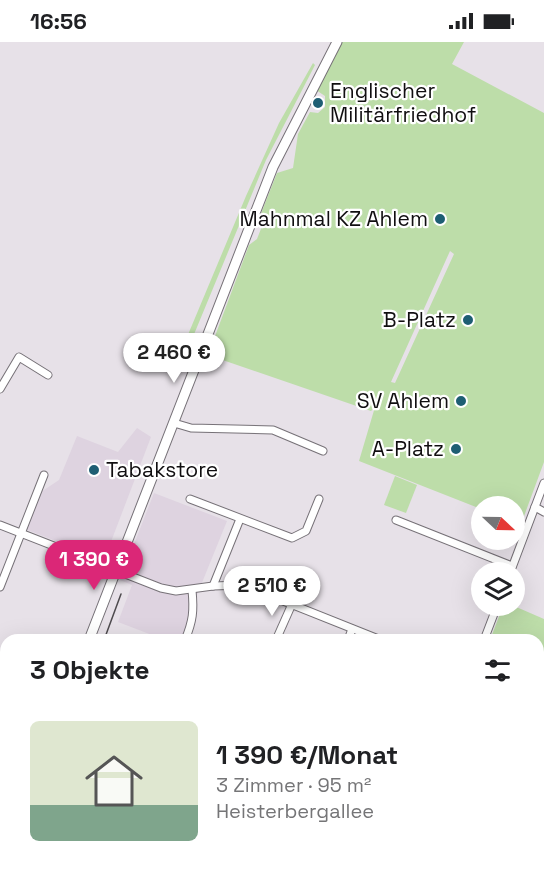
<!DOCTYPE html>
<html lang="de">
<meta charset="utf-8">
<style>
body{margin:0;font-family:"Space Grotesk",sans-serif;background:#f2f2f2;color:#202124;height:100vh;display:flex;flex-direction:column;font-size:22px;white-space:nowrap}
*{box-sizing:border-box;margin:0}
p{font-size:20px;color:#757577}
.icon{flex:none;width:33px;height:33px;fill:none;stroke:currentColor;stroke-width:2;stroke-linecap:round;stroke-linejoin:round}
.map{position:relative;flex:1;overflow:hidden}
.sheet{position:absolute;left:0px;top:592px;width:544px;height:236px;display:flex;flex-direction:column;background:#fff;border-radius:18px 18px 0 0;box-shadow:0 6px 24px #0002}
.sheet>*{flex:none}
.needle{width:39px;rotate:112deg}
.fabs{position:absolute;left:471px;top:454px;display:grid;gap:12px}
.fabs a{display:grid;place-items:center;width:54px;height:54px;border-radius:50%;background:#fff;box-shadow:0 6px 24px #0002;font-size:30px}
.price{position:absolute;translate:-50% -51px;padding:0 14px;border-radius:21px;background:#fff;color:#222;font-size:20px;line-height:39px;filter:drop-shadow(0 2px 3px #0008)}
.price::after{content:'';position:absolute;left:50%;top:36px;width:18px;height:14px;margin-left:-9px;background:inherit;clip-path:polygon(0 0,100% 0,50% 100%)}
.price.on{background:#db2777;color:#fff}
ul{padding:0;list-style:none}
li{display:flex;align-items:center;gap:18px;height:150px;padding:0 30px}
li span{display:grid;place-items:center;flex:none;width:168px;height:120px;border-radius:9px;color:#555}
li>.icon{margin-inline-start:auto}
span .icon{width:72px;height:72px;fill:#fffc;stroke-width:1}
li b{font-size:26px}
h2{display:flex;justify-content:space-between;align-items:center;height:72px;padding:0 30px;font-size:26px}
.status{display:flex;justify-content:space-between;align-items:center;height:42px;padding:0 30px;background:#fff;direction:ltr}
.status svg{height:16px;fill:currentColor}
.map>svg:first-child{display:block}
.built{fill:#ded3e0}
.green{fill:#bddda9;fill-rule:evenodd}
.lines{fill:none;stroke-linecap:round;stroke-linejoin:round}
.street-casing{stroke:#767177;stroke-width:9}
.secondary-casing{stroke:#767177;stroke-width:11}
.street{stroke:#fff;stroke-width:7}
.secondary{stroke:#fff;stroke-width:9}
.tram{stroke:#4e4b4e;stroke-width:1.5}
.poi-dot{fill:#1e5e73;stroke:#fff;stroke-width:2}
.labels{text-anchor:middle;stroke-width:4.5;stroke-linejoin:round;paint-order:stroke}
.poi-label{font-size:21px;fill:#100e10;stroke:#fff;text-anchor:end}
</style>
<div class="status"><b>16:56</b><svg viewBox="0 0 49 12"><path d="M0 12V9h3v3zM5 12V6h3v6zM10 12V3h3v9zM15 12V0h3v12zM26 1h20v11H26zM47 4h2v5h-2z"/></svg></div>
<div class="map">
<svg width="544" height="827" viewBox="0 0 544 827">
<rect width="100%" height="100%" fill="#e7e1e8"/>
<g class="built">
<polygon points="137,386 151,395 104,518 25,487 38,452 59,438 77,394 118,410"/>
<polygon points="154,451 227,479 197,553 195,581 188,598 165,598 118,580 132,543 120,538"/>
</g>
<g class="green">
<path d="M341,0H464L452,22L544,71V420L520,485L515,483L514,465H482L481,467L359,419L375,365L371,369L208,313L249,203L257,197L264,179L260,174L277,131L293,126L298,92L310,70L318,71L325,65V54L316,48ZM450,209L454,212L395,341L391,340Z"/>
<polygon points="313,21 315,23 266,118 183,319 177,319 246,154 279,81"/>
<polygon points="395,434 417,443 406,471 384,463"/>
<polygon points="503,564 514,564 544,577 544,745 538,743 538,598 490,598"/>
</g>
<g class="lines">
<g class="street-casing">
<g id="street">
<polyline points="0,347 19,315 48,333"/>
<polyline points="174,381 191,386 273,388 323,409"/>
<polyline points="190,457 292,496 306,489 319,457"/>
<polyline points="535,465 544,470"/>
<polyline points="396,478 512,524"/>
<polyline points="0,483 161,546 176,549 213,544 243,543 381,598"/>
<polyline points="510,531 544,441"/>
<polyline points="213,544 240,477"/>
<polyline points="0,545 44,433"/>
<path d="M185,598C193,579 194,569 192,548"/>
<polyline points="276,598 292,562"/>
<polyline points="348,598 352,587"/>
<polyline points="484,598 497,564"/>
<polyline points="0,672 6,674"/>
<polyline points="538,782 544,785"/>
<polyline points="67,822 86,827"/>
<polyline points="154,827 155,822"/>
</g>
</g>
<g class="secondary-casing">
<g id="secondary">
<polyline points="89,598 273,125 337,0"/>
<polyline points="383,822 395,827"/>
<polyline points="2,827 6,816"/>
</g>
</g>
<use href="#street" class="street"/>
<use href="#secondary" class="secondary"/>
<g class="tram">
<polyline points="104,598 121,552"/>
<polyline points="18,827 19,822"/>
</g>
</g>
<g class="poi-dot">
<circle cx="318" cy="61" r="6"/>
<circle cx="440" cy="177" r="6"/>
<circle cx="468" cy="278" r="6"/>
<circle cx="461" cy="359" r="6"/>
<circle cx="456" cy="407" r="6"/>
<circle cx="94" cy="428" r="6"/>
</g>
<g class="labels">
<g class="poi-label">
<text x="330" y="56" text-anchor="start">Englischer<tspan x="330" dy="24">Militärfriedhof</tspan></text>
<text x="428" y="184">Mahnmal KZ Ahlem</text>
<text x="456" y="285">B-Platz</text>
<text x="449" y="366">SV Ahlem</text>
<text x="444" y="414">A-Platz</text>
<text x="106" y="435" text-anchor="start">Tabakstore</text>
</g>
</g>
</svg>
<div class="fabs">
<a><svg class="needle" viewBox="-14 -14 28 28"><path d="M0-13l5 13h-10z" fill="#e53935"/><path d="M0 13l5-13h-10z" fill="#757577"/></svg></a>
<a><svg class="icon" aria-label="layers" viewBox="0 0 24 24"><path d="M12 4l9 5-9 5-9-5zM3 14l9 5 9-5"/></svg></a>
</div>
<b class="price" style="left:174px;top:342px">2 460 €</b>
<b class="price on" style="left:94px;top:549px">1 390 €</b>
<b class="price" style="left:272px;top:575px">2 510 €</b>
<section class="sheet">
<h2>3 Objekte<svg class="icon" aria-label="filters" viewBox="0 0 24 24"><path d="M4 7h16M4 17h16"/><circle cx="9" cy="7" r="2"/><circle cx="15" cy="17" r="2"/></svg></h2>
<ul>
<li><span style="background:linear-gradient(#dfe7d0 70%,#7fa58c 0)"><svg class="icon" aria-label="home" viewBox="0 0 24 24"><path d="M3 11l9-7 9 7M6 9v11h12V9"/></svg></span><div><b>1 390 €/Monat</b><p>3 Zimmer · 95 m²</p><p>Heisterbergallee</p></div></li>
</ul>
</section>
</div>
